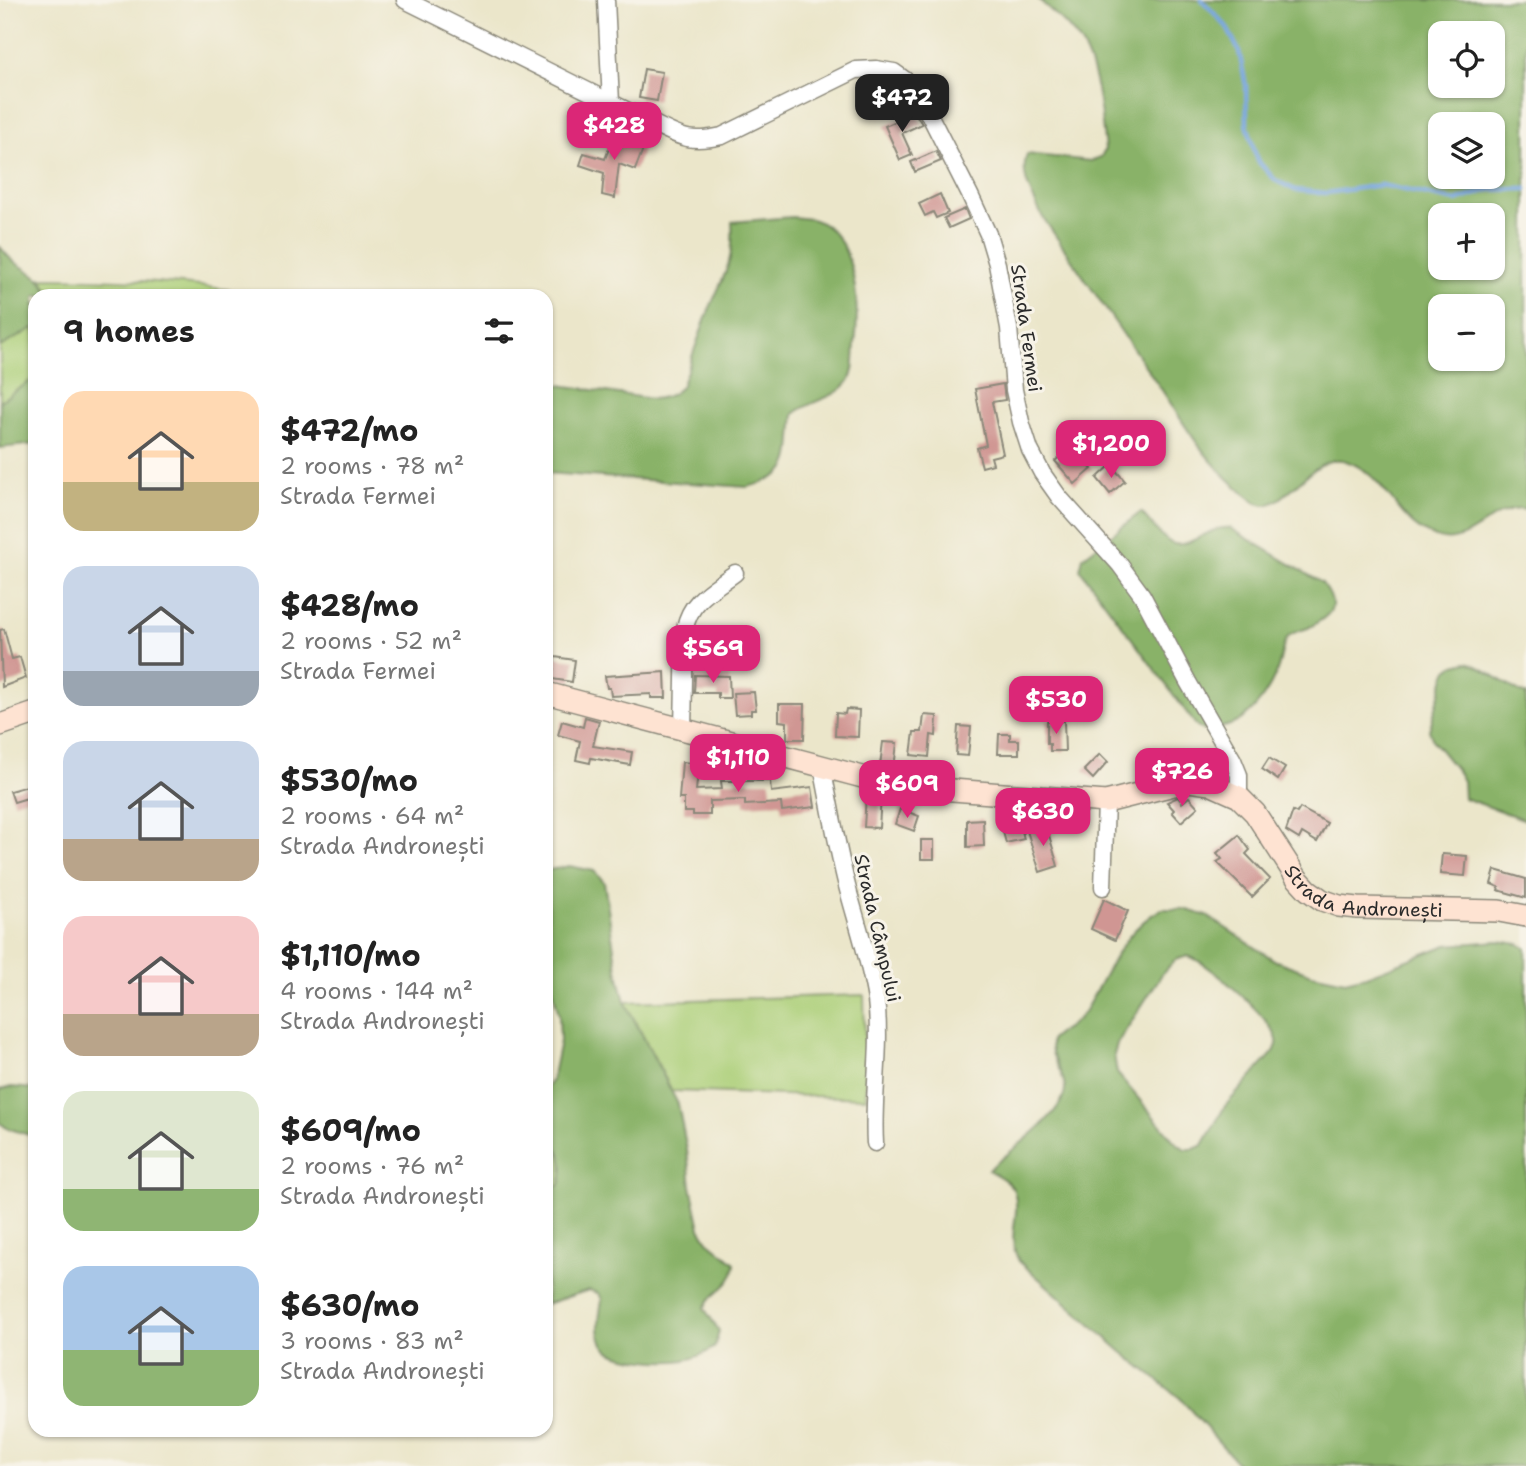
<!DOCTYPE html>
<meta charset="utf-8">
<style>
body{margin:0;font-family:"Shantell Sans",sans-serif;background:#f2f2f2;color:#222;height:100vh;display:flex;flex-direction:column;font-size:26px;white-space:nowrap}
*{box-sizing:border-box;margin:0}
p{font-size:23px;color:#767676}
.icon{flex:none;width:38px;height:38px;fill:none;stroke:currentColor;stroke-width:2;stroke-linecap:round;stroke-linejoin:round}
.map{position:relative;flex:1;overflow:hidden}
.panel{position:absolute;left:28px;top:289px;width:525px;height:1148px;display:flex;flex-direction:column;background:#fff;border-radius:21px;box-shadow:0 2px 5px #0004}
.panel>*{flex:none}
.tools{position:absolute;left:1428px;top:21px;display:grid;gap:14px}
.tools a{display:grid;place-items:center;width:77px;height:77px;border-radius:14px;background:#fff;box-shadow:0 2px 5px #0004;font-size:35px}
.price{position:absolute;translate:-50% -60px;padding:0 16px;border-radius:14px;background:#db2777;color:#fff;font-size:23px;line-height:46px;filter:drop-shadow(0 2px 4px #0008)}
.price::after{content:'';position:absolute;left:50%;top:42px;width:21px;height:16px;margin-left:-10px;background:inherit;clip-path:polygon(0 0,100% 0,50% 100%)}
.price.selected{background:#222;color:#fff}
ul{padding:0;list-style:none}
li{display:flex;align-items:center;gap:21px;height:175px;padding:0 35px}
li span{display:grid;place-items:center;flex:none;width:196px;height:140px;border-radius:21px;color:#555}
li>.icon{margin-inline-start:auto}
span .icon{width:84px;height:84px;fill:#fffc;stroke-width:1}
li b{font-size:30px}
h2{display:flex;justify-content:space-between;align-items:center;height:84px;padding:0 35px;font-size:30px}
.map>svg:first-child{display:block}
.green{fill:#accf78;stroke:#6c7d52;stroke-width:2}
.forest{fill:#89b268;stroke:#5a6e4a;stroke-width:2;fill-rule:evenodd}
.lines{fill:none;stroke-linecap:round;stroke-linejoin:round}
.stream{stroke:#74a4de;stroke-width:4.5}
.building{fill:#d09693}
.street-casing{stroke:#8b887a;stroke-width:19}
.secondary-casing{stroke:#8b887a;stroke-width:24}
.street{stroke:#fff;stroke-width:16}
.secondary{stroke:#fee3d2;stroke-width:21}
.labels{text-anchor:middle;stroke-width:6;stroke-linejoin:round;paint-order:stroke}
.street-label{font-size:19px;fill:#2b2b2b;stroke:#f7f3e8}
</style>
<div class="map">
<svg width="1526" height="1466" viewBox="0 0 1526 1466">
<rect width="100%" height="100%" fill="#f7f3e8"/>
<filter id="ink" filterUnits="userSpaceOnUse"><feTurbulence type="fractalNoise" baseFrequency=".0143" numOctaves="2"/><feDisplacementMap in="SourceGraphic" scale="14" xChannelSelector="R" yChannelSelector="G"/><feConvolveMatrix kernelMatrix="1 2 1 2 8 2 1 2 1" color-interpolation-filters="sRGB"/></filter>
<filter id="wash" filterUnits="userSpaceOnUse"><feTurbulence type="fractalNoise" baseFrequency=".00686" numOctaves="4" result="noise"/><feDisplacementMap in="SourceGraphic" scale="28" xChannelSelector="R" yChannelSelector="G"/><feGaussianBlur stdDeviation="1.57" result="paint"/><feColorMatrix in="noise" values="0 0 0 0 0 0 0 0 0 0 0 0 0 0 0 0 0 1.4 0 .05"/><feComposite in="paint" operator="in"/></filter>
<g filter="url(#wash)">
<rect width="100%" height="100%" fill="#ebe6ca"/>
<g class="green">
<path d="M41,278C115,279 191,281 264,296H49L47,287Z"/>
<polygon points="35,327 35,378 0,401 0,347"/>
<polygon points="864,995 866,1098 672,1091 625,1002"/>
<path d="M546,1133C561,1149 567,1163 561,1185L546,1193Z"/>
</g>
<g class="forest">
<path d="M1039,0H1526V510C1495,503 1472,544 1443,539C1396,530 1391,476 1346,461C1315,451 1287,506 1264,505C1251,504 1217,468 1208,457C1189,435 1174,407 1157,383C1118,327 1080,272 1042,216C1032,195 1019,176 1027,154L1091,161L1101,157L1105,149C1101,118 1099,82 1086,53C1076,31 1056,15 1039,0ZM1493,33V86H1440V33ZM1440,124H1493V177H1440ZM1440,215H1493V268H1440ZM1493,306V359H1440V306Z"/>
<path d="M792,217C799,218 807,218 814,220C857,233 860,308 855,344C854,355 855,372 849,381C836,399 810,400 794,414C789,460 798,475 747,487L546,473V383L652,399C664,398 672,396 681,387C690,363 698,339 707,315C722,277 735,265 732,222Z"/>
<path d="M0,247C4,251 8,257 12,260C27,272 44,275 49,296H35V327L0,347Z"/>
<polygon points="35,378 35,444 0,448 0,401"/>
<path d="M1141,512C1149,521 1158,534 1168,541C1185,554 1208,525 1230,528L1322,583C1341,607 1332,615 1308,628C1301,631 1293,631 1288,637C1282,645 1281,658 1278,668C1271,688 1252,719 1230,725C1222,728 1212,729 1203,730L1196,725L1080,569L1083,557Z"/>
<path d="M1467,662C1488,668 1505,686 1526,695V820L1464,798L1463,781L1458,772L1433,741L1429,730L1447,671L1455,665Z"/>
<path d="M569,866L594,871L604,882L617,969L625,1002L678,1104L687,1150L691,1186L700,1228L708,1241L735,1263C733,1289 714,1288 704,1308L719,1331L715,1347C706,1353 696,1358 685,1360C667,1363 617,1361 605,1347C595,1334 600,1314 602,1299L598,1293L589,1290L546,1304V1193L560,1185C567,1163 561,1150 546,1133V1088L552,1080L560,1041L559,1015L550,978L547,897L549,870Z"/>
<path d="M1162,909H1184L1207,916L1276,961L1312,974L1345,981L1366,976L1447,945L1498,941L1519,944L1526,948V1466H1240L1180,1398L1121,1351L1019,1261C1005,1235 1022,1215 1014,1191C1010,1181 997,1175 988,1170C1007,1153 1067,1113 1065,1087C1063,1070 1049,1057 1051,1040C1061,1030 1076,1024 1084,1012C1107,975 1121,930 1162,909ZM1188,956C1209,963 1267,1015 1276,1037C1279,1043 1276,1047 1274,1052L1225,1106L1203,1145L1194,1149H1185L1174,1141L1117,1073L1114,1055L1117,1044L1162,974L1175,960Z"/>
<polygon points="11,1087 35,1089 35,1137 7,1128 0,1123 0,1090"/>
</g>
<g class="lines">
<polyline class="stream" points="1202,0 1226,26 1239,51 1246,86 1247,124 1257,160 1275,180 1295,190 1326,193 1381,185 1456,201 1488,190 1526,189"/>
</g>
<g id="blocks">
<g class="building">
<polygon points="644,69 662,72 657,101 639,98"/>
<polygon points="915,113 922,124 902,133 912,155 900,160 885,126"/>
<polygon points="625,135 638,140 635,146 643,149 635,170 619,164 615,198 602,195 604,173 580,165 584,153 605,159 613,138 623,142"/>
<polygon points="936,151 941,161 915,172 911,162"/>
<polygon points="940,194 948,213 936,218 933,212 925,216 919,204"/>
<polygon points="965,209 969,219 949,228 944,218"/>
<polygon points="1003,384 1005,400 992,402 1003,454 991,457 993,464 982,467 977,448 986,445 975,389"/>
<polygon points="1076,451 1092,469 1075,484 1055,461 1063,454 1067,459"/>
<polygon points="1111,465 1125,481 1110,494 1097,478"/>
<polygon points="4,629 12,659 20,657 26,678 2,687 0,630"/>
<polygon points="555,657 575,660 572,682 552,679"/>
<polygon points="665,672 666,698 651,698 651,694 611,696 610,688 607,688 605,676"/>
<polygon points="695,675 729,676 730,698 718,698 718,693 694,693"/>
<polygon points="754,692 756,710 751,710 751,714 735,715 733,693"/>
<polygon points="1030,697 1043,697 1043,716 1031,716"/>
<polygon points="779,704 805,704 804,739 787,739 787,722 779,721"/>
<polygon points="846,709 859,710 858,737 835,736 836,713 845,714"/>
<polygon points="924,715 937,716 936,736 931,735 929,757 911,755 914,732 922,732"/>
<polygon points="585,717 599,721 593,746 632,752 630,765 591,758 590,763 576,760 580,741 558,735 562,721 583,727"/>
<polygon points="1047,721 1064,721 1065,751 1050,751 1050,744 1047,744"/>
<polygon points="958,726 971,727 968,756 956,755"/>
<polygon points="999,734 1010,734 1010,740 1019,740 1019,754 998,754"/>
<polygon points="883,742 897,743 894,768 880,766"/>
<polygon points="1100,754 1108,762 1093,779 1084,770"/>
<polygon points="1269,758 1285,768 1278,780 1262,769"/>
<polygon points="682,762 699,764 696,790 722,789 721,781 770,781 771,792 812,787 815,807 782,811 781,803 745,805 745,800 710,801 710,815 693,815 693,812 684,812 684,799 679,799"/>
<polygon points="31,785 34,796 14,802 10,791"/>
<polygon points="866,795 881,796 879,828 864,827"/>
<polygon points="1178,797 1182,803 1189,797 1198,807 1181,822 1172,812 1174,810 1167,802"/>
<polygon points="1300,808 1327,823 1317,842 1302,833 1299,839 1286,831 1293,811 1297,813"/>
<polygon points="900,809 919,816 914,831 895,824"/>
<polygon points="1066,814 1077,816 1075,830 1064,828"/>
<polygon points="1018,815 1024,839 1006,843 1003,832 1007,831 1004,818"/>
<polygon points="983,819 984,846 967,847 967,820"/>
<polygon points="1046,825 1058,866 1040,872 1027,831"/>
<polygon points="1239,835 1250,850 1246,854 1270,879 1252,897 1217,862 1222,859 1217,853"/>
<rect x="921" y="840" width="13" height="19"/>
<polygon points="1442,854 1467,856 1465,876 1440,874"/>
<polygon points="1495,870 1526,879 1526,898 1498,890 1499,887 1491,884"/>
<polygon points="1104,899 1128,911 1115,940 1091,929"/>
</g>
</g>
</g>
<g filter="url(#ink)">
<use href="#blocks" fill-opacity="0" stroke="#8b887a" stroke-width="2"/>
<g class="lines">
<g class="street-casing">
<g id="street">
<path d="M405,0L654,124C682,138 690,143 722,136L856,70L876,69L894,72L908,82L930,116L970,195L988,234L997,264L1009,328L1014,390L1021,422L1030,450L1042,473L1059,497L1120,565L1142,595L1188,682L1233,760L1239,775V797"/>
<polyline points="606,0 611,103"/>
<path d="M683,730L685,628C690,600 714,589 735,573"/>
<path d="M822,766C830,806 837,847 847,886C857,924 870,961 876,1000C882,1047 872,1096 875,1143"/>
<polyline points="1103,887 1106,802"/>
</g>
</g>
<g class="secondary-casing">
<g id="secondary">
<path id="s1" d="M546,693L870,779L927,788L1106,802L1189,781L1210,784L1239,797L1255,813L1297,878L1308,890L1322,900L1339,906L1358,908L1499,911L1526,916"/>
<polyline points="0,725 35,713"/>
</g>
</g>
<use href="#street" class="street"/>
<use href="#secondary" class="secondary"/>
</g>
</g>
<g class="labels">
<g class="street-label">
<text transform="translate(1027 328) rotate(82)" y="7">Strada Fermei</text>
<text dy="7" stroke="none"><textPath href="#s1" startOffset="882">Strada Andronești</textPath></text>
<text transform="translate(878 928) rotate(77)" y="7">Strada Câmpului</text>
</g>
</g>
</svg>
<div class="tools">
<a><svg class="icon" aria-label="locate" viewBox="0 0 24 24"><circle cx="12" cy="12" r="6"/><path d="M12 2v4M12 18v4M2 12h4M18 12h4"/></svg></a>
<a><svg class="icon" aria-label="layers" viewBox="0 0 24 24"><path d="M12 4l9 5-9 5-9-5zM3 14l9 5 9-5"/></svg></a>
<a>+</a>
<a>−</a>
</div>
<b class="price selected" style="left:902px;top:134px">$472</b>
<b class="price" style="left:614px;top:162px">$428</b>
<b class="price" style="left:1111px;top:480px">$1,200</b>
<b class="price" style="left:713px;top:685px">$569</b>
<b class="price" style="left:1056px;top:736px">$530</b>
<b class="price" style="left:738px;top:794px">$1,110</b>
<b class="price" style="left:1182px;top:808px">$726</b>
<b class="price" style="left:907px;top:820px">$609</b>
<b class="price" style="left:1043px;top:848px">$630</b>
<section class="panel">
<h2>9 homes<svg class="icon" aria-label="filters" viewBox="0 0 24 24"><path d="M4 7h16M4 17h16"/><circle cx="9" cy="7" r="2"/><circle cx="15" cy="17" r="2"/></svg></h2>
<ul>
<li><span style="background:linear-gradient(#ffd9b3 65%,#c2b280 0)"><svg class="icon" aria-label="home" viewBox="0 0 24 24"><path d="M3 11l9-7 9 7M6 9v11h12V9"/></svg></span><div><b>$472/mo</b><p>2 rooms · 78 m²</p><p>Strada Fermei</p></div></li>
<li><span style="background:linear-gradient(#c9d6e8 75%,#9aa5b1 0)"><svg class="icon" aria-label="home" viewBox="0 0 24 24"><path d="M3 11l9-7 9 7M6 9v11h12V9"/></svg></span><div><b>$428/mo</b><p>2 rooms · 52 m²</p><p>Strada Fermei</p></div></li>
<li><span style="background:linear-gradient(#c9d6e8 70%,#b9a48a 0)"><svg class="icon" aria-label="home" viewBox="0 0 24 24"><path d="M3 11l9-7 9 7M6 9v11h12V9"/></svg></span><div><b>$530/mo</b><p>2 rooms · 64 m²</p><p>Strada Andronești</p></div></li>
<li><span style="background:linear-gradient(#f6c9c9 70%,#b9a48a 0)"><svg class="icon" aria-label="home" viewBox="0 0 24 24"><path d="M3 11l9-7 9 7M6 9v11h12V9"/></svg></span><div><b>$1,110/mo</b><p>4 rooms · 144 m²</p><p>Strada Andronești</p></div></li>
<li><span style="background:linear-gradient(#dfe7d0 70%,#8fb573 0)"><svg class="icon" aria-label="home" viewBox="0 0 24 24"><path d="M3 11l9-7 9 7M6 9v11h12V9"/></svg></span><div><b>$609/mo</b><p>2 rooms · 76 m²</p><p>Strada Andronești</p></div></li>
<li><span style="background:linear-gradient(#a9c7e8 60%,#8fb573 0)"><svg class="icon" aria-label="home" viewBox="0 0 24 24"><path d="M3 11l9-7 9 7M6 9v11h12V9"/></svg></span><div><b>$630/mo</b><p>3 rooms · 83 m²</p><p>Strada Andronești</p></div></li>
</ul>
</section>
</div>
